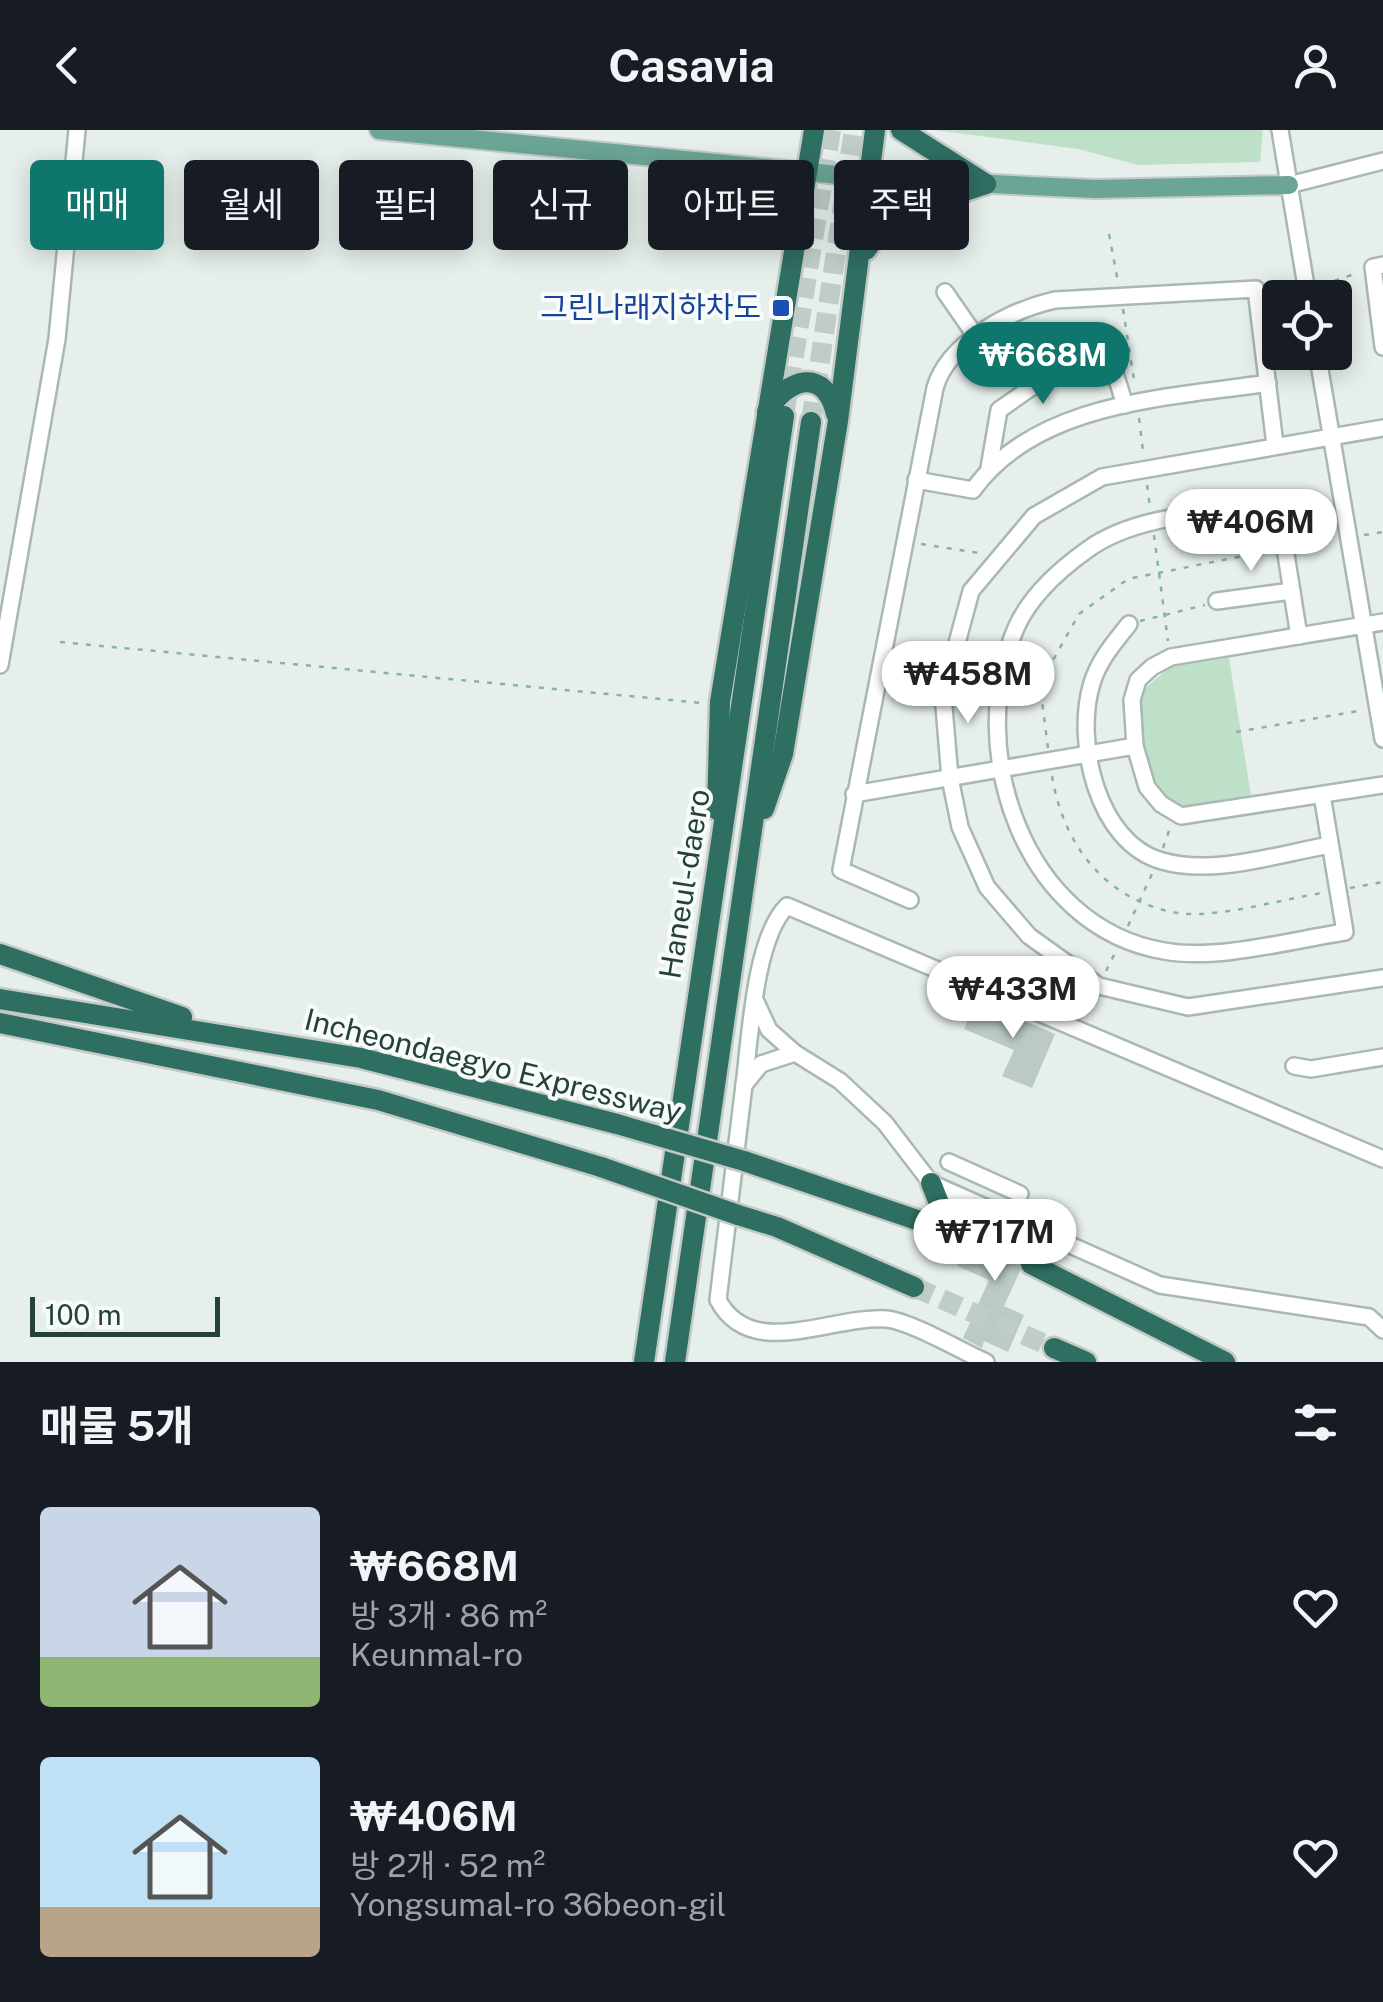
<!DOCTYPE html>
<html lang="ko">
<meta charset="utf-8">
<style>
body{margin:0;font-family:"Public Sans","Noto Sans KR",sans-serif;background:#242831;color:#f1f3f6;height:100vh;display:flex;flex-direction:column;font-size:38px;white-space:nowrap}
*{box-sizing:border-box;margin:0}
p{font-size:32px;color:#9ea1a6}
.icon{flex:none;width:55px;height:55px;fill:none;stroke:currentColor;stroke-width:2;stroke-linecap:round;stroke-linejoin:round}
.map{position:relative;height:1232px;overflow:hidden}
.details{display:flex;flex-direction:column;background:#171b24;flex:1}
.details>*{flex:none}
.guide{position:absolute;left:30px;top:30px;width:1325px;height:90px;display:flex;gap:20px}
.tools{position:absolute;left:1262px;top:150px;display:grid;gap:20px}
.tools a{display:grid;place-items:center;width:90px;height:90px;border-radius:10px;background:#171b24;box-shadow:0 5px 25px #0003;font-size:50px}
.scale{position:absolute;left:30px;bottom:25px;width:190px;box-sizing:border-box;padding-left:10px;border:5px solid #24423a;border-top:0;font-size:28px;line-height:35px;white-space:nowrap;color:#24423a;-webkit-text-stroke:8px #f7fbf9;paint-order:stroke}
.price{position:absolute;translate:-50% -85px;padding:0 22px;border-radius:35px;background:#fff;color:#222;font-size:32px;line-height:65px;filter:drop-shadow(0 2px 5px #0008)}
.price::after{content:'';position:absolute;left:50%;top:60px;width:30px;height:22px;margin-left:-15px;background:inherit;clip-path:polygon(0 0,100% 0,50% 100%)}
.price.on{background:#0f766e;color:#fff}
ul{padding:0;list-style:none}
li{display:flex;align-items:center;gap:30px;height:250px;padding:0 40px}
li span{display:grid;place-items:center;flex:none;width:280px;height:200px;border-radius:10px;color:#555}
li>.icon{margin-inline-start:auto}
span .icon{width:120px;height:120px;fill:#fffc;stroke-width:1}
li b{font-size:42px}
h2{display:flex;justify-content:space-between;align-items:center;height:120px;padding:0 40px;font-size:42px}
.pill{padding:0 35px;border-radius:10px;background:#171b24;box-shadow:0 5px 25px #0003;font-size:35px;line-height:90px}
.pill.on{background:#0f766e;color:#fff}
header{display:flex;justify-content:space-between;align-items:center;height:130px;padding:0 40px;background:#171b24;font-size:45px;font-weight:700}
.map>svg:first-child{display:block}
.green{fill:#bfe0c8}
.building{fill:#bbcac4}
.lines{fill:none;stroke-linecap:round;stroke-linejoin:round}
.highway-tunnel{stroke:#bfccc8;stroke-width:20;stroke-dasharray:20 10;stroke-linecap:butt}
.minor-casing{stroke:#a8b8b2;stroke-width:20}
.major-casing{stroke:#c2cac8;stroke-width:22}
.highway-casing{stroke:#c2cac8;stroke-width:25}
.path{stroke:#86b3a5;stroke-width:2.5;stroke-dasharray:5 8;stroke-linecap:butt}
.minor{stroke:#fff;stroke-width:15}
.major{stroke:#6aa596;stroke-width:18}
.highway{stroke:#2f6f62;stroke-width:20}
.highway-bridge-casing{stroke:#c2cac8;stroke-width:25;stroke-linecap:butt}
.highway-bridge{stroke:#2f6f62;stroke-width:20}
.transit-dot{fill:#1a4fb4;stroke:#f7fbf9;stroke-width:4}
.labels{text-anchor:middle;stroke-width:8;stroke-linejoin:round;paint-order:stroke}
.transit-label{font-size:30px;fill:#164399;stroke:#f7fbf9;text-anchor:end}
.street-label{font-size:30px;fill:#24423a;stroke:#f7fbf9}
</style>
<header><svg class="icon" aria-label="back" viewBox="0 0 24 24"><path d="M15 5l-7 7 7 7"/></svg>Casavia<svg class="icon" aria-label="person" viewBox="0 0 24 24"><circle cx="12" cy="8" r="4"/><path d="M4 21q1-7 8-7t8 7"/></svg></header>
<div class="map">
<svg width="1383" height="1232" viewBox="0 0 1383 1232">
<rect width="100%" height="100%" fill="#e6efeb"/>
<g class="green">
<polygon points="934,0 1263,0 1260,32 1138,35 1078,19"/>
<path d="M1229,528L1252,672C1232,675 1208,682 1189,680C1141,673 1137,599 1142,561L1170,537Z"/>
</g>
<g class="building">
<polygon points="976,870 1055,904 1032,958 1002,946 1014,920 964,899"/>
<polygon points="978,1089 1033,1111 1018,1129 1020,1141 1004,1176 1024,1185 1008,1222 984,1211 982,1218 963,1208 989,1150 957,1136 974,1110"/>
</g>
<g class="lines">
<g class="highway-tunnel">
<polyline points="784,286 831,0"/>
<polyline points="811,292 854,0"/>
<polyline points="961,1105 1031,1134"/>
<polyline points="914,1157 1054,1218"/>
</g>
<g class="minor-casing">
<g id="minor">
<polyline points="1280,0 1308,168"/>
<polyline points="1289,55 1383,31"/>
<polyline points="1383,135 1373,137 1383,217"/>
<polyline points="945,162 977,208"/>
<polyline points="1317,222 1383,609"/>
<polyline points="1383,298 1102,347 1034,386 971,461 943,565 950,648 960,697 987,757 1029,806 1099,856 1188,877 1383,848"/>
<polyline points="989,338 999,280 1055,241 1114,240 1125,275"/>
<path d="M916,350L973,360C1037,271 1169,268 1268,253"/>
<polyline points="1217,471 1292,461"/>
<polyline points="1383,492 1171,527 1152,537 1138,550 1132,570 1135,616 1147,657 1161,674 1181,686 1383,655"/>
<path d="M1129,494C1114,513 1099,530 1092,553C1074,611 1097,713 1162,731C1214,746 1278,724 1330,715"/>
<path d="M1299,506L1278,374C1218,383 1137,383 1087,420C1059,440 1030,466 1016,498C964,619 1023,797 1164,821C1216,831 1292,810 1345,802L1322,665"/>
<polyline points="0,535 57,209 77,0"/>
<polyline points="854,664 1135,616"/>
<path d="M910,770L841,740L935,258C948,212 1011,180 1055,170L1256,159L1275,315"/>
<polyline points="756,872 769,900 795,923"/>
<polyline points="1294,936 1311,939 1383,927"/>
<path d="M744,955C750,910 754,809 787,776L1383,1029"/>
<polyline points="949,1032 1020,1064"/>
<path d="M986,1232C961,1221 912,1192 887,1189C831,1185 751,1232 718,1170L744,955L761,934L795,923L840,951L885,993L931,1053L1160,1155L1369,1187L1383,1200"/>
</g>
</g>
<g class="major-casing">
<polyline id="major" points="379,0 869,48 1095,59 1289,55"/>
</g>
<g class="highway-casing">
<g id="highway">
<polyline points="901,0 986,54"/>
<polyline points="866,120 890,86 986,54"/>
<path d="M767,282C788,247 825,237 836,284"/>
<polyline points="764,679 783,624 838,291 875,0"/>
<polyline points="717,680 720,572 814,0"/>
<polyline points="0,824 182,887"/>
<polyline points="0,869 361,928 617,994"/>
<polyline points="0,893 378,970 601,1037"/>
<polyline points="744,1031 961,1105"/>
<polyline points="931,1053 950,1101"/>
<polyline points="738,1085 777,1097 914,1157"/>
<polyline points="1031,1134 1225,1232"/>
<polyline points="1054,1218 1086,1232"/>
<polyline points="644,1232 784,286"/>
<polyline points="675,1232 811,292"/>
</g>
</g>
<g class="path">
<polyline points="1109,104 1118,152"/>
<polyline points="1322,155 1357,143"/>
<polyline points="1272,159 1289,160"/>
<polyline points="1123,179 1135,256"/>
<polyline points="1139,288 1143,321"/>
<polyline points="1147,355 1150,377"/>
<polyline points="1154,405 1168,511"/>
<polyline points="1364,405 1383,402"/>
<polyline points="921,414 979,423"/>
<polyline points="1301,415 1330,411"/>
<polyline points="1140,491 1205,475"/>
<polyline points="60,512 702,573"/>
<polyline points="1236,602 1358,581"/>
<polyline points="1048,618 1042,571 1048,539 1079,484 1128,449 1273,420"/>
<path d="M1052,646C1063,714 1105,771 1178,783C1216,789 1282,769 1322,763"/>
<polyline points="1163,718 1170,698"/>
<polyline points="1350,758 1383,752"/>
<polyline points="1128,796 1152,744"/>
<polyline points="1106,841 1116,821"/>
</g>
<use href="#minor" class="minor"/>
<use href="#major" class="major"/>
<use href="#highway" class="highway"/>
<g class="highway-bridge-casing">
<g id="highway-bridge">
<polyline points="617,994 744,1031"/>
<polyline points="601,1037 738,1085"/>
</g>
</g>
<use href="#highway-bridge" class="highway-bridge"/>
</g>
<rect class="transit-dot" x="771" y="168" width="20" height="20" rx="5"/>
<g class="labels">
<g class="transit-label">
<text x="761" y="188">그린나래지하차도</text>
</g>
<g class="street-label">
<text transform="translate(685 754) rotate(-81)" y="10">Haneul-daero</text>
<text transform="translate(493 936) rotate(14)" y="10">Incheondaegyo Expressway</text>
</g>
</g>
</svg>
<div class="tools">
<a><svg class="icon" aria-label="locate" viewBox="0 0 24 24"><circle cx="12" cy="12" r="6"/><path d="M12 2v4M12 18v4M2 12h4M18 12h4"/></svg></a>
</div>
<div class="scale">100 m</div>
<b class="price on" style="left:1043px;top:277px">₩668M</b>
<b class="price" style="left:1251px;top:444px">₩406M</b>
<b class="price" style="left:968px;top:596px">₩458M</b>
<b class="price" style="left:1013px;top:911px">₩433M</b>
<b class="price" style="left:995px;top:1154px">₩717M</b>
<div class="guide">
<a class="pill on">매매</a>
<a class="pill">월세</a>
<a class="pill">필터</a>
<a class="pill">신규</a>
<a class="pill">아파트</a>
<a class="pill">주택</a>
</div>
</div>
<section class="details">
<h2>매물 5개<svg class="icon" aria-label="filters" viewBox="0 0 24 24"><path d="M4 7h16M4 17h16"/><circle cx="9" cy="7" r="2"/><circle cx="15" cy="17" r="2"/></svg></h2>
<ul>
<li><span style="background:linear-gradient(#c9d6e8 75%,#8fb573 0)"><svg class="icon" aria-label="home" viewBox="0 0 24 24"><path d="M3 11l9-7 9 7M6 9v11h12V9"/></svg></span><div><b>₩668M</b><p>방 3개 · 86 m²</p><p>Keunmal-ro</p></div><svg class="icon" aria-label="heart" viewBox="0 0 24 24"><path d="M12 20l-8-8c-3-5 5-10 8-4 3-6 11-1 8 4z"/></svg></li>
<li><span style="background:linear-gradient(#bfe0f5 75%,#b9a48a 0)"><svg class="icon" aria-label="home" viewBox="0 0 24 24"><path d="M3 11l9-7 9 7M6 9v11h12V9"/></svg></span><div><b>₩406M</b><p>방 2개 · 52 m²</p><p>Yongsumal-ro 36beon-gil</p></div><svg class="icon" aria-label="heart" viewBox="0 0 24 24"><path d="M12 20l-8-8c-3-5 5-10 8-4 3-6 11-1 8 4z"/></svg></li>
</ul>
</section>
